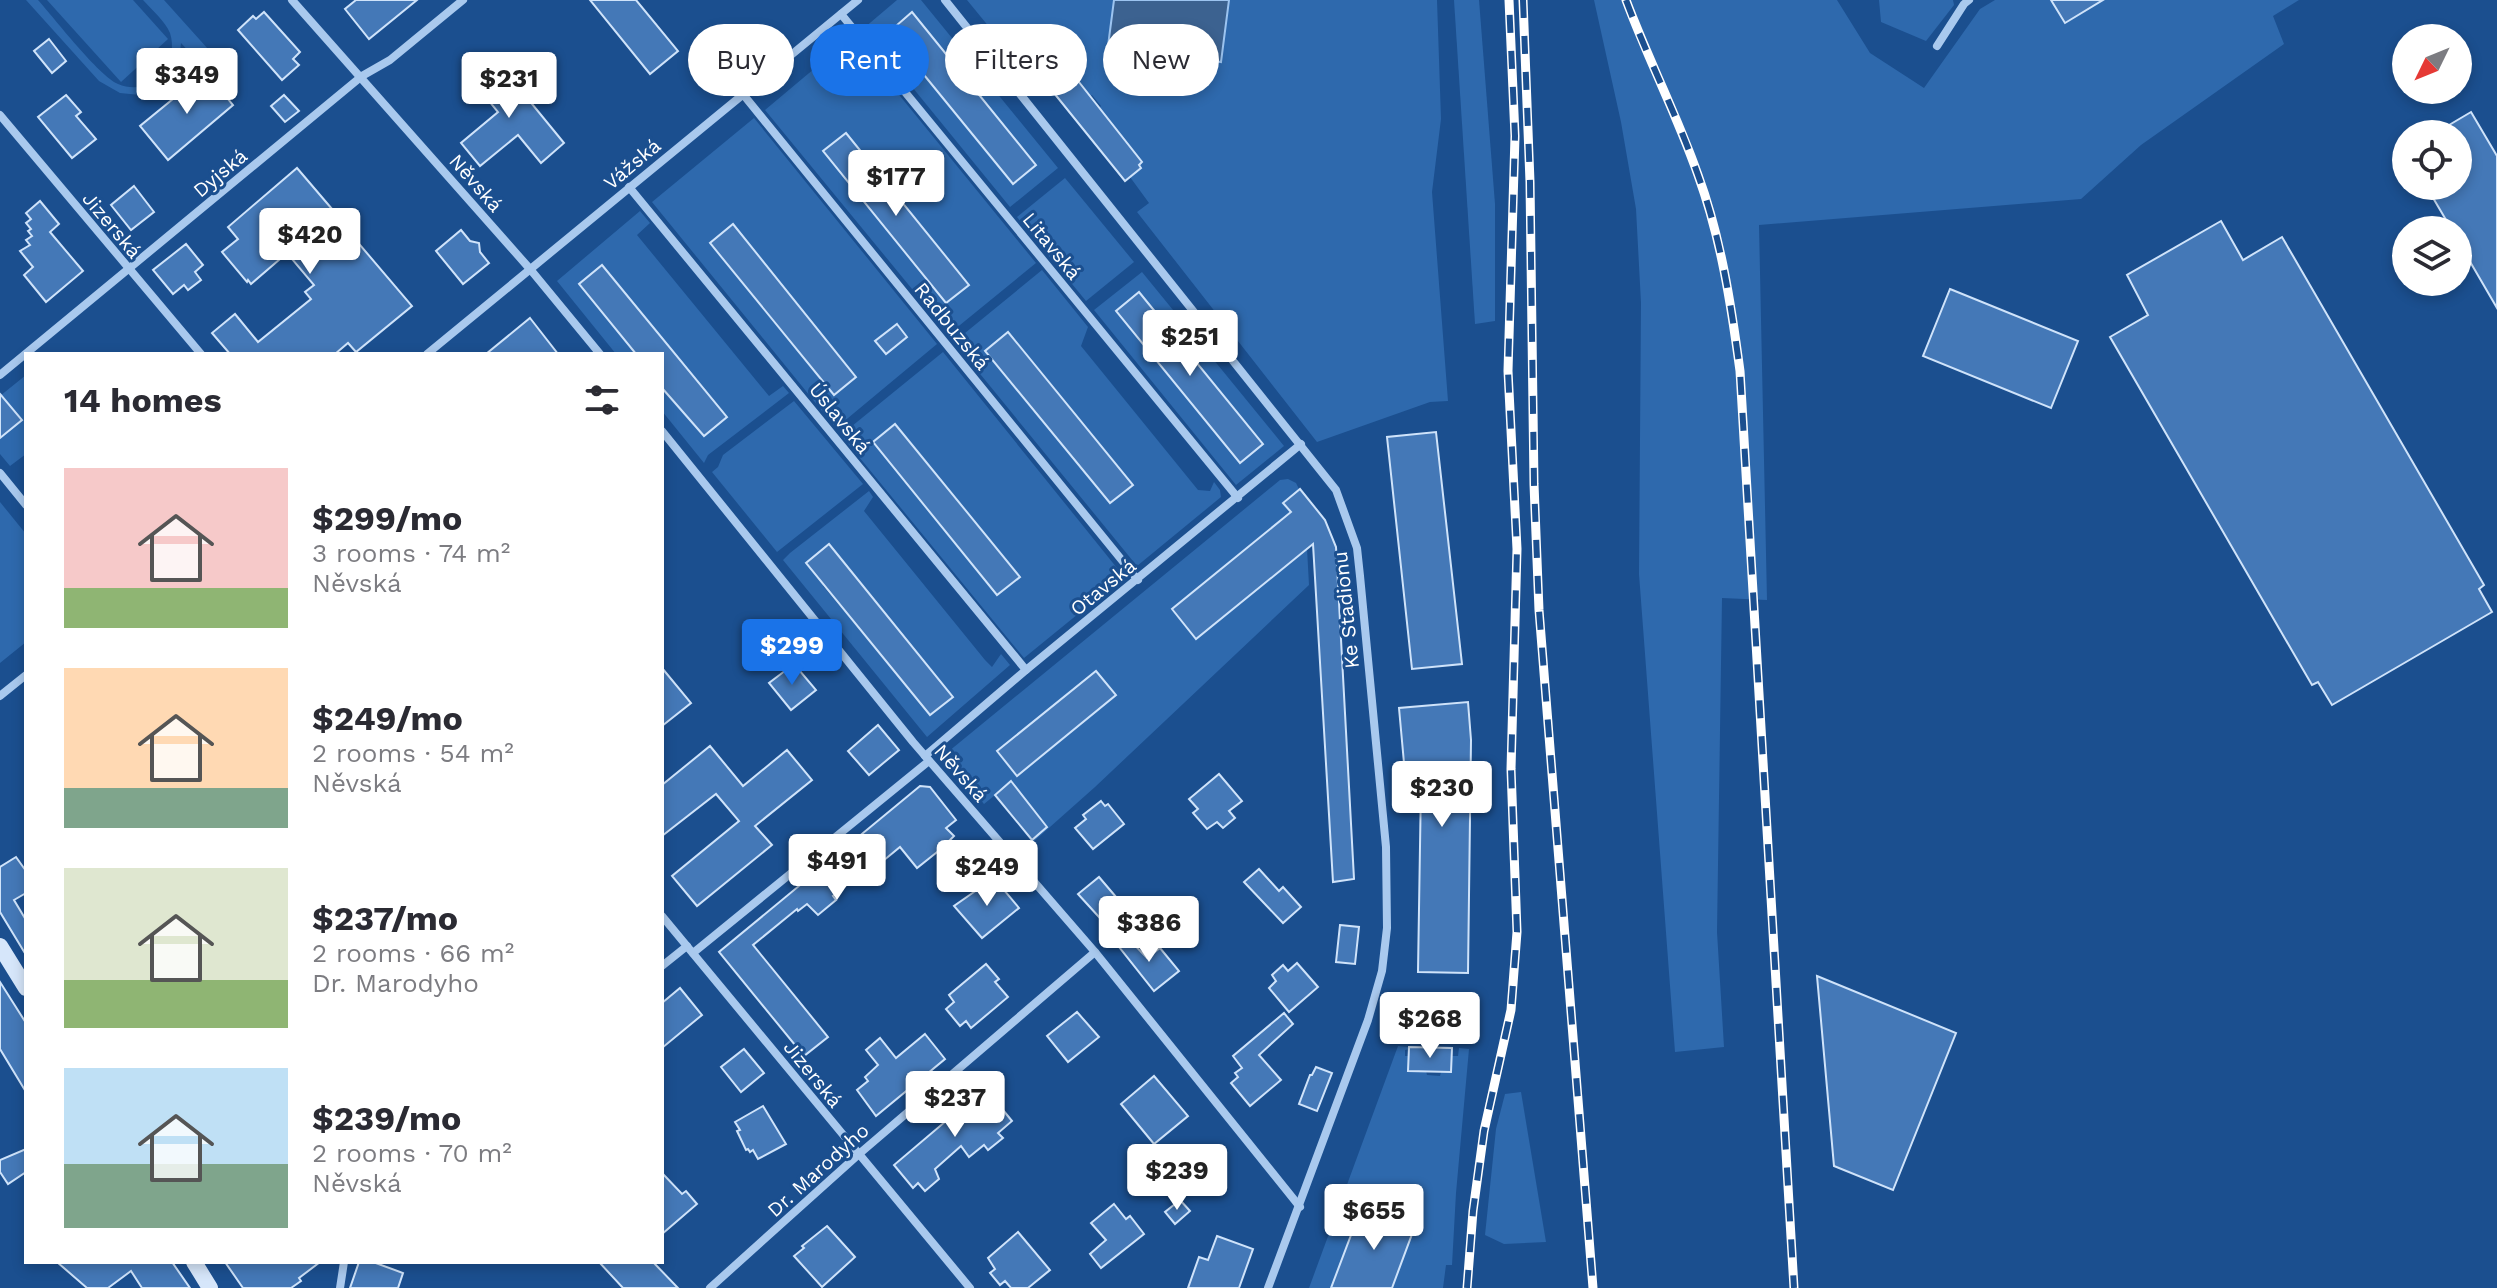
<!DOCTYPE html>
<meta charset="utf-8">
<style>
body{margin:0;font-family:"Work Sans",sans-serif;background:#f2f2f3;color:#2b2b33;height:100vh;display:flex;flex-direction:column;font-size:30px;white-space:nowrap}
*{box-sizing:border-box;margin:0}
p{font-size:26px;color:#7c7c81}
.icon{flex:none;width:44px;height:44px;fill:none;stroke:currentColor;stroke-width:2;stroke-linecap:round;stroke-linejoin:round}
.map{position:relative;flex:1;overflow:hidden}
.side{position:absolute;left:24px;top:352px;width:640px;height:912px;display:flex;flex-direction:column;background:#fff;border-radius:0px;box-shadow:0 4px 12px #0003}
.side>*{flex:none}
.guide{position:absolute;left:688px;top:24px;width:760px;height:72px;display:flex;gap:16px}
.needle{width:52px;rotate:227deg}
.controls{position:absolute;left:2392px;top:24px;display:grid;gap:16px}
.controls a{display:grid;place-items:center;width:80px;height:80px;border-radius:50%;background:#fff;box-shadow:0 4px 12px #0003;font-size:40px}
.price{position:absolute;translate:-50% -68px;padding:0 18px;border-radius:8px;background:#fff;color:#222;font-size:26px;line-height:52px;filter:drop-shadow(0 2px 4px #0008)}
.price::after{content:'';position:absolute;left:50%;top:48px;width:24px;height:18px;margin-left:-12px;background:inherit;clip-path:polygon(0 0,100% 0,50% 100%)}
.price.on{background:#1a73e8;color:#fff}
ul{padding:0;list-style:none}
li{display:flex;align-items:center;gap:24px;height:200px;padding:0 40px}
li span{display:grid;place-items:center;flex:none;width:224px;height:160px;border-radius:0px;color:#555}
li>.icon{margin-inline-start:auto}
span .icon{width:96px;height:96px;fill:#fffc;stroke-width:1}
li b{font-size:34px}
h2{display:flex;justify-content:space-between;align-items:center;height:96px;padding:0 40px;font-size:34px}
.tag{padding:0 28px;border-radius:36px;background:#fff;box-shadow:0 4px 12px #0003;font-size:28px;line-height:72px}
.tag.on{background:#1a73e8;color:#fff}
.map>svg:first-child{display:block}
.green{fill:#2e69ad;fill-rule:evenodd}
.water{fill:#3c6290;stroke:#9cc4f0;stroke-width:2}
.building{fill:#4478b7;stroke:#cfe3fa;stroke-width:2}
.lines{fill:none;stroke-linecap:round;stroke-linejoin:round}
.street{stroke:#a9c9ee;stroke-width:8}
.secondary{stroke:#d6e6fa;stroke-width:16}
.rail-casing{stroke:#fff;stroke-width:9}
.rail{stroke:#1b4f8f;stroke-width:6;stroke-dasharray:18;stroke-linecap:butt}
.labels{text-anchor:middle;stroke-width:6;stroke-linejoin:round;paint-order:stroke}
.street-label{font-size:20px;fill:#fff;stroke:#1b4f8f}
</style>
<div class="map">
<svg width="2497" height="1288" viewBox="0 0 2497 1288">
<rect width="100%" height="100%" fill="#1b4f8f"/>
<g class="green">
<path d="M26,0H38C54,18 99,76 118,84C151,98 180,64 170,33C165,21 152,10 143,0H164L217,59L205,69L181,43L179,63L170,79L160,88L140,95L120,93L99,81Z"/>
<polygon points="47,0 133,0 168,39 121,82"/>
<path d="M897,0H921L1058,168L1010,207L864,28ZM912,12L995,162L889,32Z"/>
<polygon points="967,0 1437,0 1441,119 1432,192 1448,401 1430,402 1317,442 1137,212 1149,203 1130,177 1141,167 1118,130 1113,133 1096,111 1101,106 1092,95 1086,99 1056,54 1052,57 1049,53 1026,72"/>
<polygon points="1454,0 1479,0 1495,204 1495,321 1475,324"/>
<polygon points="1594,0 1837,0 1870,53 1924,88 1980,9 1995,0 2299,0 2273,16 2284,44 2141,145 2081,199 1759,225 1767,600 1722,598 1717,932 1724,1047 1675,1052 1639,574 1641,303 1636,209 1621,122"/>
<polygon points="1879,0 1953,0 1954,5 1926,41 1881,22"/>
<path d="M852,37L1036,263L949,334L765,110ZM846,133L969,284L947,303L823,151Z"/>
<path d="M754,118L937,344L836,428L652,202ZM733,225L856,376L834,395L710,243ZM897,324L907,337L886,354L876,340Z"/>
<polygon points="1065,178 1134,262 1086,301 1017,217"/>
<polygon points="640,211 650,223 637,235 769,396 783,386 789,393 708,455 704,463 662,411 662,386 727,416 602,265 579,284 636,354 616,354 557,281"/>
<path d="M1042,270L1088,327L1081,346L1198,490L1210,491L1214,482L1220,490L1221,497L1137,566L954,342ZM1008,332L1132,484L1110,503L1003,374Z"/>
<path d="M1142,272L1284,446L1236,485L1094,310ZM1139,292L1263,444L1241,463L1117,311Z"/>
<path d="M943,352L1121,573V579L1024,658L841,435ZM895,424L1019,577L997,595L873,442Z"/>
<polygon points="26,375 26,454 10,466 0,454 0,438 21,420 0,396"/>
<polygon points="794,401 863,484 777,552 712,472 718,467 723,455"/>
<path d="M1288,479L1296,483L1299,489L1283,503L1306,530L1309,585L1095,787L1023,851L1021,849L1047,826L1011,782L984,804L943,756L1280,480ZM1275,525L1300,555L1195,639L1172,609ZM1096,671L1116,695L1016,775L997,751Z"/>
<path d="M869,491L873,497L864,511L985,660L992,667L1001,654L1010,665L927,737L783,560L790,553ZM829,545L952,696L931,715L823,586Z"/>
<polygon points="0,502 26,534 26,642 0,663"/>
<polygon points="1398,1046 1409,1047 1409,1049 1405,1050 1405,1056 1409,1056 1408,1071 1426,1071 1427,1075 1440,1076 1441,1072 1451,1072 1451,1056 1458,1056 1459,1048 1469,1049 1456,1193 1452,1265 1446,1265 1443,1288 1309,1288"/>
<polygon points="1521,1092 1546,1242 1504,1244 1485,1235 1496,1129 1505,1094"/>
</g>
<polygon class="water" points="1114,0 1229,0 1221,62 1108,46"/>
<g class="building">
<polygon points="356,0 417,0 369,39 345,9"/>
<polygon points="590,0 636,0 678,51 650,74"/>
<polygon points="2051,0 2103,0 2065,23"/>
<polygon points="264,12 300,52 293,59 299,65 282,80 238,30 253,16 256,19"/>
<polygon points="912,12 1036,165 1013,184 889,32"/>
<polygon points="49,39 66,61 52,73 34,51"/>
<polygon points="1049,53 1052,57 1056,53 1142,162 1139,165 1141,168 1125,181 1033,67"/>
<polygon points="496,60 564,143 541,163 518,135 480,166 461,143 498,112 472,80"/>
<polygon points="206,72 233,105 168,160 140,126"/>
<polygon points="66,95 81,112 76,116 96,139 72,158 38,117"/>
<polygon points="284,95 299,111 285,122 271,106"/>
<polygon points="2471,112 2497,156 2497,308 2458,241 2458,230 2452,230 2426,186 2458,186 2458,134 2434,134"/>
<polygon points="846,133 969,285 946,303 823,151"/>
<polygon points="297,168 332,209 331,211 412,306 356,352 348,343 335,354 230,354 212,333 235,314 258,342 311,299 305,292 314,285 287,253 251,284 248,280 247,282 222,252 238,239 228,227"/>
<polygon points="134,186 154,212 131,230 111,205"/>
<polygon points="40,201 59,224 50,232 83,271 46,302 24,275 33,267 20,251 30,245 26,240 32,236 28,231 31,229 26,223 31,219 26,213"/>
<polygon points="2221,221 2243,260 2282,237 2484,585 2479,589 2492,612 2332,705 2318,682 2312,685 2110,337 2148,315 2127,275"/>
<polygon points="733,224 856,377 834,395 710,243"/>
<polygon points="461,230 470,241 479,243 480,252 489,263 463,284 436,251"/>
<polygon points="186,244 203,265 195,272 201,280 188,290 184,285 173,294 153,270"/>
<polygon points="602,265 727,417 704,436 662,388 662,354 636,354 579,284"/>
<polygon points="1950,289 2078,341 2051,408 1923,356"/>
<polygon points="1139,292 1263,444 1240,463 1116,311"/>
<polygon points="530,318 558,354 486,354"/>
<polygon points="897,324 907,337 886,354 875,341"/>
<polygon points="1008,332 1133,485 1110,503 985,351"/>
<polygon points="0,394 22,420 0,438"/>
<polygon points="895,424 1020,577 997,595 873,442"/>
<polygon points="1436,432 1462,664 1412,669 1387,437"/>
<polygon points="1300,489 1325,520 1336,547 1354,879 1333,882 1313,544 1196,639 1172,609 1291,512 1283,503"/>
<polygon points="829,544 953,697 930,715 806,563"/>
<polygon points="794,664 816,690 791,710 769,683"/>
<polygon points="662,668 691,703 662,726"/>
<polygon points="1096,671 1116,695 1017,776 997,751"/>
<polygon points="1468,702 1471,740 1468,973 1418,972 1421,784 1406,785 1399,708"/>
<polygon points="878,725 899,750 869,775 848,751"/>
<polygon points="710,746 743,786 787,750 812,780 755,826 772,845 697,906 672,876 739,821 716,794 662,836 662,785"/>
<polygon points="1219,774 1242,801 1229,811 1235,818 1223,828 1217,822 1207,829 1193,813 1198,809 1189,799"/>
<polygon points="1011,781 1047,827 1032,840 995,795"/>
<polygon points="920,786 930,787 956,820 946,828 954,836 950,840 951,841 917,868 900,847 883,861 880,858 833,896 836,900 818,915 807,904 798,911 797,909 753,945 828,1037 804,1056 719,952"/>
<polygon points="1101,801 1105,806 1108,804 1124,824 1093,849 1075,828 1086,819 1083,815"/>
<polygon points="16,857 26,871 26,893 14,900 26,920 26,955 0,912 0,867"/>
<polygon points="1259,869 1279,891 1283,887 1301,907 1283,923 1244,882"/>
<polygon points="1099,877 1116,897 1109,903 1112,906 1099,917 1078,894"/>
<polygon points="994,878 1019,908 982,938 954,906"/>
<polygon points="1340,925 1359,927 1355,964 1336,962"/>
<polygon points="1125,935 1147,958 1160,948 1179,971 1154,991 1116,943"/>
<polygon points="1297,963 1318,987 1289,1012 1269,988 1276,981 1272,975 1283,965 1288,971"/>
<polygon points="986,964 999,979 995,982 1008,997 971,1028 966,1021 960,1026 946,1009 954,1002 949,995"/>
<polygon points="1817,976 1956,1033 1893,1190 1834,1166"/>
<polygon points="0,982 26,1023 26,1092 0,1049"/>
<polygon points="680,988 702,1015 662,1048 662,1003"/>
<polygon points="1077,1012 1099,1037 1068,1062 1047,1036"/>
<polygon points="1284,1013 1293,1024 1259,1055 1281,1080 1250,1106 1231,1083 1238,1077 1235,1073 1242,1068 1233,1056"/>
<polygon points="925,1034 945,1059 876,1116 857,1090 868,1081 865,1077 878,1065 866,1050 880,1038 896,1058"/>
<polygon points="1409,1047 1452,1048 1451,1072 1408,1071"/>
<polygon points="744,1049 764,1073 741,1092 721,1067"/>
<polygon points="1316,1067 1332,1073 1317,1111 1299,1104 1310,1075 1312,1075"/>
<polygon points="1154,1076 1188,1116 1154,1144 1121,1104"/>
<polygon points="985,1088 1012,1121 998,1133 1003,1138 988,1150 984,1145 969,1157 961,1146 935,1169 939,1179 925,1191 918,1183 913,1188 894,1165"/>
<polygon points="763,1106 786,1144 758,1159 753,1150 750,1152 748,1149 746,1150 737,1131 740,1130 735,1122"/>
<polygon points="26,1149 26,1172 8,1184 0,1172 0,1160"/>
<polygon points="662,1173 682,1194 686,1191 697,1204 662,1234"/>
<polygon points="1180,1200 1190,1211 1175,1224 1165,1212"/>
<polygon points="1114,1204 1126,1219 1130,1216 1144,1234 1101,1268 1090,1254 1106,1240 1091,1223"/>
<polygon points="1362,1206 1415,1226 1392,1288 1331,1288"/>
<polygon points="827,1226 855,1257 822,1287 794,1256 804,1248 802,1246"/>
<polygon points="1018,1232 1050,1270 1028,1288 1011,1288 1005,1281 1000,1285 990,1273 995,1269 988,1258"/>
<polygon points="1217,1236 1253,1249 1239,1288 1188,1288 1199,1257 1208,1260"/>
<polygon points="57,1262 172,1262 190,1288 142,1288 131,1271 108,1288 87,1288"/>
<polygon points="225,1262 320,1262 299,1278 301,1281 291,1288 243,1288"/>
<polygon points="359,1262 373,1262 403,1273 398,1288 350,1288"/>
<polygon points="599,1262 653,1262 678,1288 623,1288"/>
</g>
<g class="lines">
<g class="street">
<polyline points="292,0 530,269 600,354"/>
<polyline points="945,0 1336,490 1357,548 1360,576 1386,847 1387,928 1382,971 1368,1020 1268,1288"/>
<polyline points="841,14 1238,498"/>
<polyline points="1937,46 1964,4 1969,0"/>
<polyline points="742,93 1138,580"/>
<polyline points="0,115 201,354"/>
<polyline points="629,187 1026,670"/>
<polyline points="427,354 858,0"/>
<polyline points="0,375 362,76 390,60 463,0"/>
<polyline points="662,431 913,742 1095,952 1300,1207"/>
<polyline points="0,473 26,505"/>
<polyline points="0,696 26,675"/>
<polyline points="925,756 1026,670 1301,444"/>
<polyline points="662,916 970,1288"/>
<polyline points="693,953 929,761"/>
<polyline points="662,966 687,946"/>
<polyline points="340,1288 344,1262"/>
<polyline points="710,1288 859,1154 1095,952"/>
</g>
<g class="secondary">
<polyline points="0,946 26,988"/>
<polyline points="194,1262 210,1288"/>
</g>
<g class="rail-casing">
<g id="rail">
<polyline points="1523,0 1530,182 1534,484 1539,610 1593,1288"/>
<path d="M1626,0C1648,59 1677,115 1698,175C1721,238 1731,304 1740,371L1794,1288"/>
<polyline points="1467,1288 1473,1211 1484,1131 1511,1010 1517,932 1511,769 1517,549 1508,371 1515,136 1509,0"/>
</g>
</g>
<use href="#rail" class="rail"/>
</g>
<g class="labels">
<g class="street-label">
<text transform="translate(632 164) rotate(-40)" y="7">Vážská</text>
<text transform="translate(220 173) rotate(-40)" y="7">Dyjská</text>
<text transform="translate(476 183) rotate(49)" y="7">Něvská</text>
<text transform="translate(112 225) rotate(50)" y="7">Jizerská</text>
<text transform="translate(1052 246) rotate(51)" y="7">Litavská</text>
<text transform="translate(952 326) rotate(51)" y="7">Radbuzská</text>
<text transform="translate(840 418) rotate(51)" y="7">Úslavská</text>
<text transform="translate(1103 587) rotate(-39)" y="7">Otavská</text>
<text transform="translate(1346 610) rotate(-96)" y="7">Ke Stadionu</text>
<text transform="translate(961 773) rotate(49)" y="7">Něvská</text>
<text transform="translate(813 1074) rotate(51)" y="7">Jizerská</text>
<text transform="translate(818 1170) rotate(-42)" y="7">Dr. Marodyho</text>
</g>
</g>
</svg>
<div class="controls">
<a><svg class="needle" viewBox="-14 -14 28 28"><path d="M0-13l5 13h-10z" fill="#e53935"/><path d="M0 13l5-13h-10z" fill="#7c7c81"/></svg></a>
<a><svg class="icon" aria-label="locate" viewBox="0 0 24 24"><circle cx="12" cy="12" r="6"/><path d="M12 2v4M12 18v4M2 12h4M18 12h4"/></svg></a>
<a><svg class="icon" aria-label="layers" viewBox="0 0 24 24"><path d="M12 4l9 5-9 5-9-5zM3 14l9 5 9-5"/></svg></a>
</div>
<b class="price" style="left:187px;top:116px">$349</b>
<b class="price" style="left:509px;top:120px">$231</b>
<b class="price" style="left:896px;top:218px">$177</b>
<b class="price" style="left:310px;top:276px">$420</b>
<b class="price" style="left:1190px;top:378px">$251</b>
<b class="price on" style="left:792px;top:687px">$299</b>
<b class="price" style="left:1442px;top:829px">$230</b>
<b class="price" style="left:837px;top:902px">$491</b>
<b class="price" style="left:987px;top:908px">$249</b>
<b class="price" style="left:1149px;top:964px">$386</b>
<b class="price" style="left:1430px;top:1060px">$268</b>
<b class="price" style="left:955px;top:1139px">$237</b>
<b class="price" style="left:1177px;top:1212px">$239</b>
<b class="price" style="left:1374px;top:1252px">$655</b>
<div class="guide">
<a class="tag">Buy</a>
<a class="tag on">Rent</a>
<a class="tag">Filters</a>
<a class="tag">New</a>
</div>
<section class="side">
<h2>14 homes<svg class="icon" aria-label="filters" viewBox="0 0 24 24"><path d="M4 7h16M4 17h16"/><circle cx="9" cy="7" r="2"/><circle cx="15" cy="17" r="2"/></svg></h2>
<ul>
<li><span style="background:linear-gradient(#f6c9c9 75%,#8fb573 0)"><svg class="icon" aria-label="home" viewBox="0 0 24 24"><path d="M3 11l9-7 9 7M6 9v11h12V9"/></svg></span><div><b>$299/mo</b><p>3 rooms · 74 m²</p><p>Něvská</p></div></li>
<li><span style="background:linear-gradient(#ffd9b3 75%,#7fa58c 0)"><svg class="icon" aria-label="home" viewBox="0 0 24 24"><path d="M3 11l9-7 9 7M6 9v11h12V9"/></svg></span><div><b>$249/mo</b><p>2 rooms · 54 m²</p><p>Něvská</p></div></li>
<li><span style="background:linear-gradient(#dfe7d0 70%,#8fb573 0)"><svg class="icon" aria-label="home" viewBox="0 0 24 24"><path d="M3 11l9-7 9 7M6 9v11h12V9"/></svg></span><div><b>$237/mo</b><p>2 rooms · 66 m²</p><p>Dr. Marodyho</p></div></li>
<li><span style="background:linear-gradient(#bfe0f5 60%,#7fa58c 0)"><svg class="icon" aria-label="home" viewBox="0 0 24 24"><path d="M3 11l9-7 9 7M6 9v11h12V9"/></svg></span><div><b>$239/mo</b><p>2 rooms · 70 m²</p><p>Něvská</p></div></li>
</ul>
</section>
</div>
